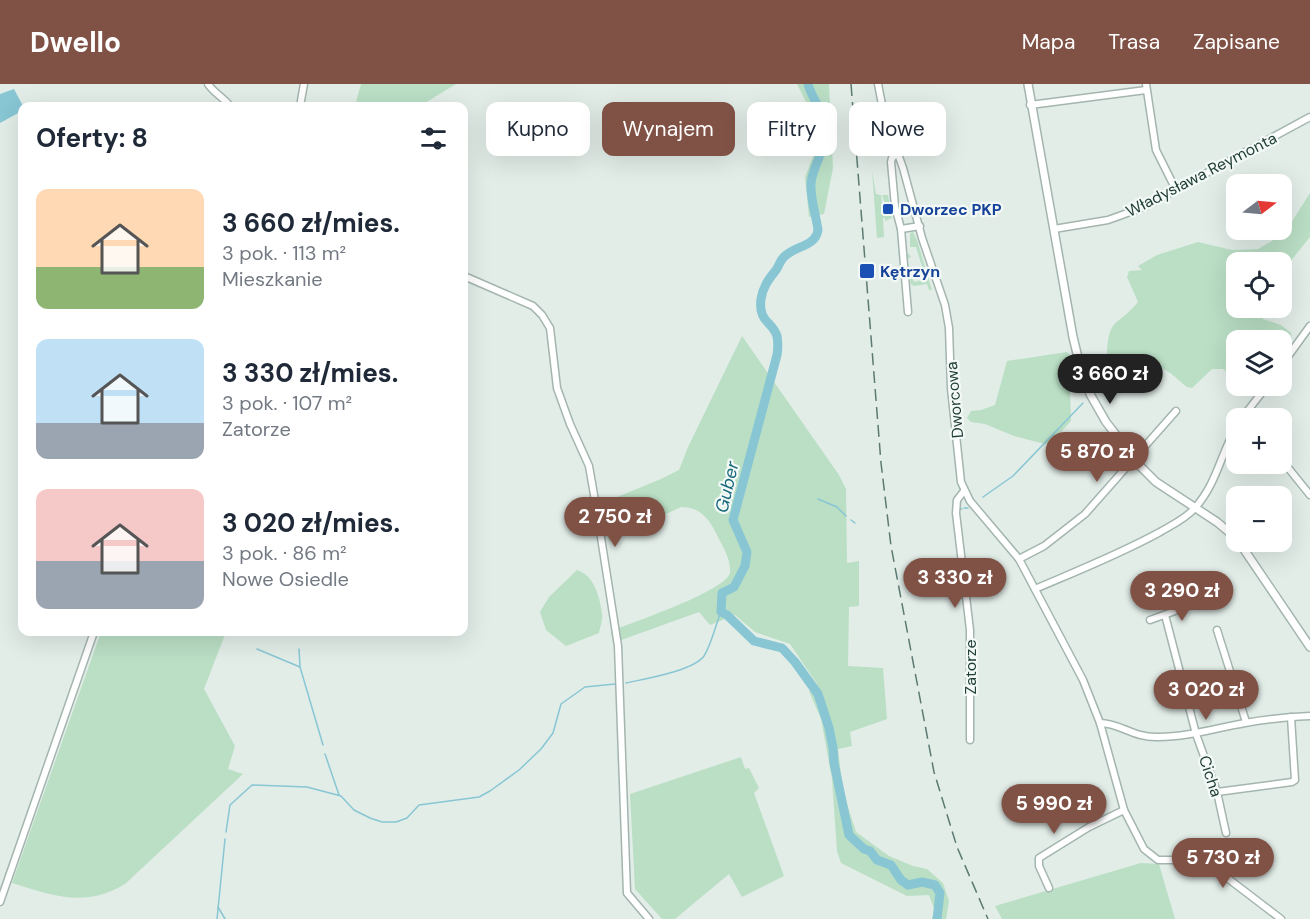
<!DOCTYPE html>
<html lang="pl">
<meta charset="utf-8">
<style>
body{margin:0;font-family:"DM Sans",sans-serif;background:#f2f2f3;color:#1f2937;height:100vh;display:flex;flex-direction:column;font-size:22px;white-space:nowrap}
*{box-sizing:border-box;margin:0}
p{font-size:20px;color:#747a83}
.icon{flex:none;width:33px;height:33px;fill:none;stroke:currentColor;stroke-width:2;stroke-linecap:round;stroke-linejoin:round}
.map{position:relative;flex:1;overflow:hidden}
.panel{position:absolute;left:18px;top:18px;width:450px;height:534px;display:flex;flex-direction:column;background:#fff;border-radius:12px;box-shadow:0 6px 24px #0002}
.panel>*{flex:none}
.hud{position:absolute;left:486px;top:18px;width:570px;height:54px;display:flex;gap:12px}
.needle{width:39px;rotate:74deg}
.tools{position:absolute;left:1226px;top:90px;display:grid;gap:12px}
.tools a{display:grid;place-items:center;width:66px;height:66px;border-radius:12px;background:#fff;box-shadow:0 6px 24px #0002;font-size:30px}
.price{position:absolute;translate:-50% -51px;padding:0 14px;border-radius:21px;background:#805145;color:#fff;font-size:20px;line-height:39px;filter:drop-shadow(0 2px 3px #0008)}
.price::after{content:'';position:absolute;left:50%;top:36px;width:18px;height:14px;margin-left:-9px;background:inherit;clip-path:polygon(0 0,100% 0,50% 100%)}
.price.current{background:#222;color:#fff}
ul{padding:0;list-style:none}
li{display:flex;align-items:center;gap:18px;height:150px;padding:0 18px}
li span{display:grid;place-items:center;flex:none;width:168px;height:120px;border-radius:12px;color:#555}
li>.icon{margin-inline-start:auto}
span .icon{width:72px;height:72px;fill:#fffc;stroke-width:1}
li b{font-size:26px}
h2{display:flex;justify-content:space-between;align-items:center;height:72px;padding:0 18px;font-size:26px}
.pill{padding:0 21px;border-radius:12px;background:#fff;box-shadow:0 6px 24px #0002;font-size:21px;line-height:54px}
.pill.current{background:#805145;color:#fff}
header{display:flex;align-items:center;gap:36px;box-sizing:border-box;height:84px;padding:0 30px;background:#805145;color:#fff}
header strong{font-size:28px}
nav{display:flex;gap:33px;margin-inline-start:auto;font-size:21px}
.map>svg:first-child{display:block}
.green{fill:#badfc5}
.water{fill:#88c6d4}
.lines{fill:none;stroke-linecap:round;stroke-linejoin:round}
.stream{stroke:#88c6d4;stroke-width:1.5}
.river{stroke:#88c6d4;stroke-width:9}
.minor-casing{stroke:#a4b5af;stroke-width:9}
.tertiary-casing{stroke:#a4b5af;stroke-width:10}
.minor{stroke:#fff;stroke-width:6}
.tertiary{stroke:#fff;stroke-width:7}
.rail{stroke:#5c7a72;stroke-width:1.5;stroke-dasharray:12 6;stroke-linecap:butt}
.transit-dot{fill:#1a4fb4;stroke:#f3f9f6;stroke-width:2}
.labels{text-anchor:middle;stroke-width:4.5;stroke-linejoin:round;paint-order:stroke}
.street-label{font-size:16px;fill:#213e37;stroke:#f3f9f6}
.transit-label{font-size:16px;font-weight:bold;fill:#164399;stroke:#f3f9f6;text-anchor:start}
.water-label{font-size:18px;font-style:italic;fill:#19697d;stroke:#f3f9f6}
</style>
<header>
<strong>Dwello</strong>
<nav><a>Mapa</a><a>Trasa</a><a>Zapisane</a></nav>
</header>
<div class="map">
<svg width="1310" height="835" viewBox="0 0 1310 835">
<rect width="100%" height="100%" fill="#e2ede8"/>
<g class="green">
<polygon points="361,0 456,0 420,22 355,22"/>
<polygon points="797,0 829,0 833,84 824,130 809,133 805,93 814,70 817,40"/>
<polygon points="872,87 876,110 881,111 882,119 885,119 882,111 888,111 890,122 886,123 887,128 890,128 892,134 885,137 885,134 883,134 884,153 877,154"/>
<path d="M1310,109V153L1281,189V178H1236V224H1262L1263,235L1281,241L1291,249L1292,257L1281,272V256H1236V293H1234L1223,285H1212L1192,304L1187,303C1174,293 1165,280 1147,283L1110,311L1102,310L1093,296L1092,286L1107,271C1108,232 1118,243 1138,218L1127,193L1129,187L1142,186L1138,182L1157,171L1198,158L1232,166L1258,165L1284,150Z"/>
<path d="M913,148L917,156L932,206H929L927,200L914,202L911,200C909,190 905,179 908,169L911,173L907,175L914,198L926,195L916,163H910V149Z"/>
<path d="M742,252L839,391L846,405L847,479L859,477V522L849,523L848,582L883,584L887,635L850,648L852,662L838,665L843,707L856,748L889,772L913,782L927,785L943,799L949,817L946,835H932L935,827L929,811L907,812L841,779L837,767L832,695L821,635L809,607L817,600L790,560L755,548L735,531L710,541L699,528L613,559L611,547C631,539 729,506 730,488C731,474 721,460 716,449C708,433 699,423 681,423L609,457L600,420L661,395L679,386L688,363Z"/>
<polygon points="1067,268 1069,270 1071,337 1051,359 1045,360 1014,352 985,340 971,338 967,334 971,327 981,326 995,321 1007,277"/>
<path d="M577,486C594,491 600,513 602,530C603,536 600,543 599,549L566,562L546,546L540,528L549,513Z"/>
<path d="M101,548H226L204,605L235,662L228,685L243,690L125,800C85,824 54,812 12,799Z"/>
<polygon points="741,673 745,685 749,684 759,704 754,709 784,792 742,813 729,790 675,835 662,835 635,805 630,710"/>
<polygon points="1141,779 1159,780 1175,835 1002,835 995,822"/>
</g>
<polygon class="water" points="14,5 23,22 22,27 0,39 0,10"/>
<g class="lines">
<g class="stream">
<path d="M1099,305C1107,296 1116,291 1124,282"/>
<polyline points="983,413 1013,392 1083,319"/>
<polyline points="818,415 837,423 846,432"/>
<polyline points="964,424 968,424"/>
<polyline points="960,425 962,425"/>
<polyline points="851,436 855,439"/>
<polyline points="257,565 300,583"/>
<polyline points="299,565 300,583 323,661"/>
<path d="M626,599C644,595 693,587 704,572C712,559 715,542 721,528"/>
<polyline points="325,670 339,711"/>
<polyline points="226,748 230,721 252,701 307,703 341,712 354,726 370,734 382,738 396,738 407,734 419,721 479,713 490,707 519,686 541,665 553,649 561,620 585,603 615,600"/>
<polyline points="218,823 225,835"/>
<polyline points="217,835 225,755"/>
</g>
<path class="river" d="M808,0C812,16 823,24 825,44C828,63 813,80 811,99C810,114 816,131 818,146C815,164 794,161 783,174C780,177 779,182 776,186C769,195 763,202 761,215C758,238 772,237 777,252C778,258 778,265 777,271L733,436L747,468L745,482L734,503L722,509L721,528L727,531L754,557L782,564L795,578L818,610L829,644L833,664L834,679L849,751L864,765L870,767L877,776L891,781L901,796L908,801L922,798L935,801L940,809L937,835"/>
<g class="minor-casing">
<g id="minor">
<path d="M208,0C214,9 223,13 230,22"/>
<polyline points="878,0 884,31 903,84 922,154 945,221 949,244 951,304 961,398 970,417 1019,475 1083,596 1100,639 1124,726 1144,765 1158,776 1196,776 1209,780 1281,835"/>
<polyline points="1146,0 1156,66 1176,106"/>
<polyline points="1030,21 1146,6"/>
<polyline points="300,22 304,0"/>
<polyline points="898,69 892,74 891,78 895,122 901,145 908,228"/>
<polyline points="901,145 920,142"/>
<polyline points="1054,145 1108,136 1144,123 1310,33"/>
<polyline points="464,192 533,222 542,231 550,244 557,304 570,340 589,382 597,428 618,562 627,809 649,835"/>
<polyline points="1281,282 1310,242"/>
<polyline points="1242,334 1267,302"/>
<polyline points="1281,375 1310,411"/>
<polyline points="964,407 957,416 956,429 970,546 970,656"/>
<polyline points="1019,475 1044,462 1085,430 1176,327"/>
<path d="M1035,505C1077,487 1120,470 1160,448C1172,441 1185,435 1194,425C1217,400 1220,371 1236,344"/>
<polyline points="1165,531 1196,650 1217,708 1226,749"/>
<polyline points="1150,536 1205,516"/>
<polyline points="1217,546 1246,638"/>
<path d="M1100,639C1120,639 1133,654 1158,653C1188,653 1216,644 1245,639C1266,635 1288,633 1310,632"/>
<polyline points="1217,708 1292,698 1295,696 1291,633"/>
<polyline points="1049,804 1039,782 1039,774 1089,743 1124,726"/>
<polyline points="0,818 94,548"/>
</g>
</g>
<g class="tertiary-casing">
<g id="tertiary">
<polyline points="1028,0 1073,253 1081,286 1090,310 1106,338 1140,382 1156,398 1217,438 1236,454"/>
<polyline points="1239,458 1310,563"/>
</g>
</g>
<use href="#minor" class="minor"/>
<use href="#tertiary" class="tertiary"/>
<polyline class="rail" points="851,0 881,379 891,462 934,688 957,763 988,835"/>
</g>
<g class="transit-dot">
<rect x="882" y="119" width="12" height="12" rx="3"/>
<rect x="859" y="179" width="16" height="16" rx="3"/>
</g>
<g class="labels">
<g class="street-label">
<text transform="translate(1201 90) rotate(-27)" y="6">Władysława Reymonta</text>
<text transform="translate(954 316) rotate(-95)" y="6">Dworcowa</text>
<text transform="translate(970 583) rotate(-90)" y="6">Zatorze</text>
<text transform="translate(1211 692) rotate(72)" y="6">Cicha</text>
</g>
<g class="transit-label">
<text x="900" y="131">Dworzec PKP</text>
<text x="880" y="193">Kętrzyn</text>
</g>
<g class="water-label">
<text transform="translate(727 403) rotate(-77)" y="6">Guber</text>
</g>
</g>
</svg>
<div class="tools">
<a><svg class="needle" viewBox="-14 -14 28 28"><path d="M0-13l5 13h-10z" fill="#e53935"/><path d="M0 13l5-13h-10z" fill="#747a83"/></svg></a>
<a><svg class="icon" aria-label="locate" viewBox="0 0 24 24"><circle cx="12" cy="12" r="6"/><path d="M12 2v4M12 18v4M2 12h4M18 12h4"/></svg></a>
<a><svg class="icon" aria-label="layers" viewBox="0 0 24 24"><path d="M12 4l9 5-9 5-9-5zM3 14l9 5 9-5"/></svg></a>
<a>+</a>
<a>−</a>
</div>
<b class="price current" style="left:1110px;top:321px">3 660 zł</b>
<b class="price" style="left:1097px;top:399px">5 870 zł</b>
<b class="price" style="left:615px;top:464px">2 750 zł</b>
<b class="price" style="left:955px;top:525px">3 330 zł</b>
<b class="price" style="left:1182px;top:538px">3 290 zł</b>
<b class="price" style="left:1206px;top:637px">3 020 zł</b>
<b class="price" style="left:1054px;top:751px">5 990 zł</b>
<b class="price" style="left:1223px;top:805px">5 730 zł</b>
<div class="hud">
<a class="pill">Kupno</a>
<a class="pill current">Wynajem</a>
<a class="pill">Filtry</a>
<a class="pill">Nowe</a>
</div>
<section class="panel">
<h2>Oferty: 8<svg class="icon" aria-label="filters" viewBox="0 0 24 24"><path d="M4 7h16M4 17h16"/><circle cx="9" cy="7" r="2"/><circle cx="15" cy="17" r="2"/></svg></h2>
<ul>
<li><span style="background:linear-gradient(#ffd9b3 65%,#8fb573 0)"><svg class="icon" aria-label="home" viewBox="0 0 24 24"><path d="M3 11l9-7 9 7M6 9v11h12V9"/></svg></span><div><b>3 660 zł/mies.</b><p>3 pok. · 113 m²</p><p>Mieszkanie</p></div></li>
<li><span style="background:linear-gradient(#bfe0f5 70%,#9aa5b1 0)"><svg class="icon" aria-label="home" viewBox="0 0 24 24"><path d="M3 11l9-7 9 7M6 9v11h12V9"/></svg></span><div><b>3 330 zł/mies.</b><p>3 pok. · 107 m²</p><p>Zatorze</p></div></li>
<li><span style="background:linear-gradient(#f6c9c9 60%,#9aa5b1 0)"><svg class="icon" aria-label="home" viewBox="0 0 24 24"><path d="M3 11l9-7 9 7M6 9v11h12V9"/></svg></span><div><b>3 020 zł/mies.</b><p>3 pok. · 86 m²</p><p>Nowe Osiedle</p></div></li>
</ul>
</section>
</div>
